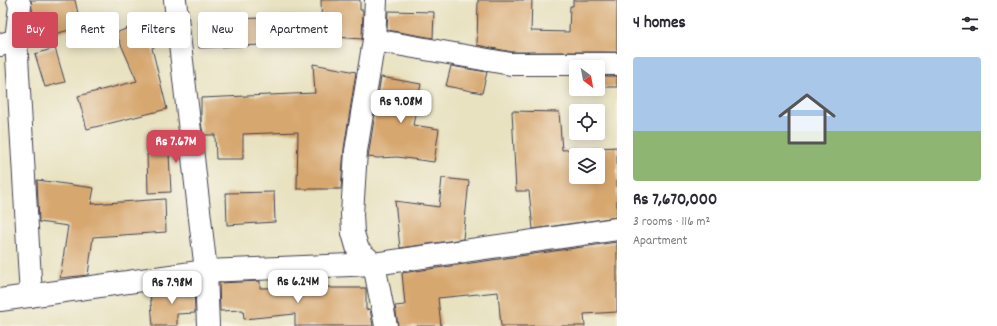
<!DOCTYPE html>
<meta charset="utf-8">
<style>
body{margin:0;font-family:Dekko,sans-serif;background:#f2f2f3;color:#2b2b33;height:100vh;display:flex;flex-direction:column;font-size:15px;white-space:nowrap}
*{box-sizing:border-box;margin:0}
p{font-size:13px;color:#7c7c81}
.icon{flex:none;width:22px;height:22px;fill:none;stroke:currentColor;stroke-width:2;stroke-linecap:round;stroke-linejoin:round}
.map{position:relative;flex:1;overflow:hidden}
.details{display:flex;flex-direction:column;background:#fff;width:380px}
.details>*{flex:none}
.hud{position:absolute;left:12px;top:12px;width:380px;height:36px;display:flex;gap:8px}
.needle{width:26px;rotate:148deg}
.controls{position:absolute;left:569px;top:60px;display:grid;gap:8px}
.controls a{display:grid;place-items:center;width:36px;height:36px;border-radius:4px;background:#fff;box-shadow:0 2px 10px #0003;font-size:20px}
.price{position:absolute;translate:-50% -34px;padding:0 9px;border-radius:8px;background:#fff;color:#222;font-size:13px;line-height:26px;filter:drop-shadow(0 1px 2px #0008)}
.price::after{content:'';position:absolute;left:50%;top:24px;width:12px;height:9px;margin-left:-6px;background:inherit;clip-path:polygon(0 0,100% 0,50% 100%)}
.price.on{background:#d1495b;color:#fff}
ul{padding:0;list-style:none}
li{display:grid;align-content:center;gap:8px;height:212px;padding:0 16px}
li span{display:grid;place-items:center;height:124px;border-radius:4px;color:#555}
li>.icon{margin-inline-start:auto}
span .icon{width:72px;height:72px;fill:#fffc;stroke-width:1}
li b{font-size:17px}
h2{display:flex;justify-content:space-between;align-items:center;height:48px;padding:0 16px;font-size:17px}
.chip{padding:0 14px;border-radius:4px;background:#fff;box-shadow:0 2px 10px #0003;font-size:14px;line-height:36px}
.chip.on{background:#d1495b;color:#fff}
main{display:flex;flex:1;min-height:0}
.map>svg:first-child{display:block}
.building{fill:#d7a770;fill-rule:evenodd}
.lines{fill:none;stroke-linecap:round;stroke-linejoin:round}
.street-casing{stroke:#403f4f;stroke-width:24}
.street{stroke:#fff;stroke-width:22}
</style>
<main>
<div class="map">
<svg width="617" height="326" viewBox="0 0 617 326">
<rect width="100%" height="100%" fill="#f7f3e8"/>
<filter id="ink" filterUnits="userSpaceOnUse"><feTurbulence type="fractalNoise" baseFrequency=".025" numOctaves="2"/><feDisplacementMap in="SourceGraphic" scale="8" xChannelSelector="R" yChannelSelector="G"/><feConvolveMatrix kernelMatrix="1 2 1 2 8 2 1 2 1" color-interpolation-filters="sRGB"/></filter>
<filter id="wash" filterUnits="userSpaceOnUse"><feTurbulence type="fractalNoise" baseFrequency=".012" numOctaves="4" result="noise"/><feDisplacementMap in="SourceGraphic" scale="16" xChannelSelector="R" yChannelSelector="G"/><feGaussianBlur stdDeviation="0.9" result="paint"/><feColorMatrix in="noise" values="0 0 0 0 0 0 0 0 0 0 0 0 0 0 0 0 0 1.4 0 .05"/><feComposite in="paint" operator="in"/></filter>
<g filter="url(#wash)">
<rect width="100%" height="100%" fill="#e8e2c1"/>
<g id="blocks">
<g class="building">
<polygon points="31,0 75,0 81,27 39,38 32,9"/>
<polygon points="321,0 360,0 360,10 363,10 362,39 322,36"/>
<polygon points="478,0 532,0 531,31 569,32 570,6 573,6 573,0 617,0 617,52 512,52 477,45"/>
<polygon points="388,11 434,12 433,38 387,30"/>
<polygon points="154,17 165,42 152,48 167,109 87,129 78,96 137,81 116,33"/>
<polygon points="263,18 260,45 199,48 199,20"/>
<polygon points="55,48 65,82 45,87 35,54"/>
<polygon points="313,64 356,72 344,149 341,189 297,189 298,132 243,134 243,159 216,159 215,135 203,135 201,122 201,98 315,93"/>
<polygon points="451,66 487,72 482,93 446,86"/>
<rect x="598" y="76" width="19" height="11"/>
<polygon points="381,77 421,84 413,125 439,129 434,162 397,157 378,158 368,157"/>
<path d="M512,111L559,112L562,150L617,147V217L533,229L529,191H516ZM576,155H598V177H576Z"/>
<polygon points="147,154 169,154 171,192 148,193"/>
<polygon points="442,178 469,181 463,239 400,248 395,201 439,207"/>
<polygon points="37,180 94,188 91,204 165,199 166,232 93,237 88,275 60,278 68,226 39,222"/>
<polygon points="274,192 275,222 227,225 226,193"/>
<polygon points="617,242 617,312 584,314 585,326 501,326 498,292 438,298 441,326 398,326 395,306 405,305 402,273"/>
<polygon points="260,281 260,288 330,287 330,288 366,288 366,310 370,309 373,326 295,326 295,314 244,319 243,310 220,311 219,283"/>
<polygon points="194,285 195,313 177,314 177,326 153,326 150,292"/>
</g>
</g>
</g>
<g filter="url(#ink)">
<use href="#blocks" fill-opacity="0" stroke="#403f4f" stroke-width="1"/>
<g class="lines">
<g class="street-casing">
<g id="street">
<polyline points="175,0 206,271 208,326"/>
<polyline points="376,0 374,40 356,151 352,214 353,233 358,250 374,264 386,326"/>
<polyline points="16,40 31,296"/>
<polyline points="374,40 511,64 617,64"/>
<polyline points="0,45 16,40 20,6 18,0"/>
<polyline points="0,300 206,271 374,264 617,229"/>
</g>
</g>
<use href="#street" class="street"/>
</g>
</g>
</svg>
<div class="controls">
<a><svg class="needle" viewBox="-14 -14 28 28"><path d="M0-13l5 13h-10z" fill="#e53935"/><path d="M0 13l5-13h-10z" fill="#7c7c81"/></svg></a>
<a><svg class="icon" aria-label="locate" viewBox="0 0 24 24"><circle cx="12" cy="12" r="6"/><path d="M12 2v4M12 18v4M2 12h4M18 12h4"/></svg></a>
<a><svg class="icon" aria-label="layers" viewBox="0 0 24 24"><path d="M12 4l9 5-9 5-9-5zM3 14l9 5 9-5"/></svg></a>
</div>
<b class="price" style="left:401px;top:124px">Rs 9.08M</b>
<b class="price on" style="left:176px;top:164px">Rs 7.67M</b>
<b class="price" style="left:298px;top:304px">Rs 6.24M</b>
<b class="price" style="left:172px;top:305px">Rs 7.98M</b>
<div class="hud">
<a class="chip on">Buy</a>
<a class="chip">Rent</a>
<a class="chip">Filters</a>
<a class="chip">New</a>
<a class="chip">Apartment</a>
</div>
</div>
<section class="details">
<h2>4 homes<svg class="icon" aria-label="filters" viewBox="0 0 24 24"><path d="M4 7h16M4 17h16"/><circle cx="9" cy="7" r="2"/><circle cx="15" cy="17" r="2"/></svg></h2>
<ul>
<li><span style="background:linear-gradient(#a9c7e8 60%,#8fb573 0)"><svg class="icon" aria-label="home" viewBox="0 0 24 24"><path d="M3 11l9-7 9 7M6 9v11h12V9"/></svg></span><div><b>Rs 7,670,000</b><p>3 rooms · 116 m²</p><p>Apartment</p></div></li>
</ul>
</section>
</main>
